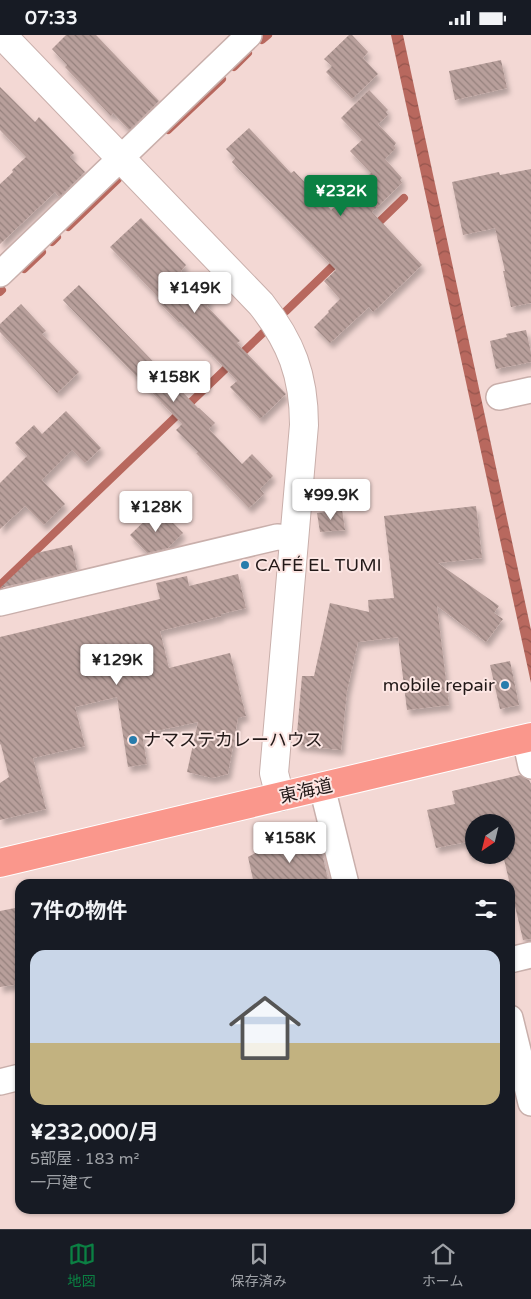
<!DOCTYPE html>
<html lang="ja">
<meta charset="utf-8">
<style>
body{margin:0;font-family:"Varela Round","Noto Sans JP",sans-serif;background:#242831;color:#f1f3f6;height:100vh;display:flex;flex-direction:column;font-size:19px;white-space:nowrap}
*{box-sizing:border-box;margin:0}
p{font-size:16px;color:#9ea1a6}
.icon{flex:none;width:28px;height:28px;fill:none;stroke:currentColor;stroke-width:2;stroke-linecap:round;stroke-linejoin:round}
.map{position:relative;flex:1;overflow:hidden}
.details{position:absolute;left:15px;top:844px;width:500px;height:335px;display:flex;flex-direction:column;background:#171b24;border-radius:15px;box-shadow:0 1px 4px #0004}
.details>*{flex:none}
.needle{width:32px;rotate:215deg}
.fabs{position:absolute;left:465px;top:779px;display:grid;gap:10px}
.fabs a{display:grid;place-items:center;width:50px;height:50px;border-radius:50%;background:#171b24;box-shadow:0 1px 4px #0004;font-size:25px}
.price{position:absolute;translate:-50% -42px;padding:0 11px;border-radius:5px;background:#fff;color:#222;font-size:16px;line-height:32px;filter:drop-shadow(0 1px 2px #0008)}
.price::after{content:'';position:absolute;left:50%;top:30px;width:15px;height:11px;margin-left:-8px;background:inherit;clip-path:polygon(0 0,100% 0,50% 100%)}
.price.on{background:#0b8043;color:#fff}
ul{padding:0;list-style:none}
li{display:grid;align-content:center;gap:10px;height:265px;padding:0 15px}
li span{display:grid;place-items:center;height:155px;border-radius:15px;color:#555}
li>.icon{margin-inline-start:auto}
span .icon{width:90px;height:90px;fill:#fffc;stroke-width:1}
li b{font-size:21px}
h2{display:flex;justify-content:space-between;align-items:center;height:60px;padding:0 15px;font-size:21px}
.status{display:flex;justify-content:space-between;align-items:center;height:35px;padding:0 25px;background:#171b24;direction:ltr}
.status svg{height:14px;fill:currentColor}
.menu{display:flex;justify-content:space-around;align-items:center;height:70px;border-top:1px solid #363941;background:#171b24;font-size:14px;color:#9ea1a6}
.menu a{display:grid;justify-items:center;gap:2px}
.menu .on{color:#0b8043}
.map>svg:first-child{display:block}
.water{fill:url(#water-waves)}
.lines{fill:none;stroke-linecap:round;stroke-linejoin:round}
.stream{stroke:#b8685e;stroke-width:8}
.building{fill:url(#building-back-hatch);filter:url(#shadow)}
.minor-casing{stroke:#c9afab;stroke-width:28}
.tertiary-casing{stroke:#c9afab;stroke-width:30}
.trunk-casing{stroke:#fff;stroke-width:30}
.minor{stroke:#fff;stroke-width:25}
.tertiary{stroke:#fff;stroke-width:28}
.trunk{stroke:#fa978c;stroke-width:28}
.poi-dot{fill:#277cac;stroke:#fce6e3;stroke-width:2}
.labels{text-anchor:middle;stroke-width:4;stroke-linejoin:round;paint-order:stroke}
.poi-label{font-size:18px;fill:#221918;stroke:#fce6e3;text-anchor:start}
.street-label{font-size:18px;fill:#221918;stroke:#fce6e3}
</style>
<div class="status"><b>07:33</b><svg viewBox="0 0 49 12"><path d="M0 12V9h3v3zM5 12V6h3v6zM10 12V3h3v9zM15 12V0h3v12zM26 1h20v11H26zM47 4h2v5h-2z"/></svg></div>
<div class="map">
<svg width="531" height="1194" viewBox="0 0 531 1194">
<defs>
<pattern id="water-waves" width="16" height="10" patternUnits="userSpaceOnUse" patternTransform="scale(1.25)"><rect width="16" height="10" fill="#b8685e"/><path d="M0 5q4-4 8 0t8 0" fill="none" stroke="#95554d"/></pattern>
<pattern id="building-back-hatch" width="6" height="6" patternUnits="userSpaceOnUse" patternTransform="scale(1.25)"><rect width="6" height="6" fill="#b89f9b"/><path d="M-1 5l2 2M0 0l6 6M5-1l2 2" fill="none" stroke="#95817d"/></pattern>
<filter id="shadow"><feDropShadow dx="3" dy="5.5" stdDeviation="2.5" flood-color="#0004"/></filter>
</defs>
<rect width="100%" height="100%" fill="#f3d8d4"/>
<polygon class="water" points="391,0 403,0 531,595 531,648"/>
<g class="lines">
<g class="stream">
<polyline points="262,5 268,0"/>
<polyline points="234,32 248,18"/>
<polyline points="168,95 222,44"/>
<polyline points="68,192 118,144"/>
<polyline points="374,192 404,163"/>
<polyline points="52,207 57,202"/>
<polyline points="24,234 42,217"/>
<polyline points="0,257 2,255"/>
<polyline points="286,276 338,226"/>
<polyline points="0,550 264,297"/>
</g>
</g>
<g class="building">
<polygon points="66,0 96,0 159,66 129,95 113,78 111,81 65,32 67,30 52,14"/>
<polygon points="349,0 352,0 368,17 363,23 378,39 352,64 326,37 332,31 324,24"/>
<polygon points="501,25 507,53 455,65 449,36"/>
<polygon points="0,52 35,87 39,82 74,118 70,122 85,137 59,162 55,157 0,209 0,149 13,137 12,135 26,122 0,95"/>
<polygon points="369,55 388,75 386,77 388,80 378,89 396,108 394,111 396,113 385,124 402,143 400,145 402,148 372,177 422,230 373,277 369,272 330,308 314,292 329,277 328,276 340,264 324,246 336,235 232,127 235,123 226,114 249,93 291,138 294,136 331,175 371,138 350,116 362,105 341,83"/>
<polygon points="531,134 531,268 511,272 503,236 505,236 495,193 463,200 452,147 499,137 500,140"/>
<polygon points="141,183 186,230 181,236 211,267 207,271 240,306 237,308 286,359 260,384 230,352 237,346 180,287 179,288 157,265 159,263 110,212"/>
<polygon points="79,250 198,373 199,373 215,388 209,394 242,429 252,419 273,441 260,454 264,459 249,473 196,418 198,417 176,395 182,389 63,265"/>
<polygon points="21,269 46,296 42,299 79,337 57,358 0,297 0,289"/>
<polygon points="526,295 531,318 531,327 496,334 490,306 507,302 506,299"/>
<polygon points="66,376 101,413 85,428 72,415 42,445 65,469 44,490 25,471 0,494 0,448 27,421 15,408 34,390 42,399"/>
<polygon points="476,471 482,523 438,528 499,571 494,578 503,584 486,607 437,571 449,670 407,675 398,602 358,607 347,656 341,715 296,710 302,641 314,641 330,568 369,577 368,565 394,563 384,481"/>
<polygon points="158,473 183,498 168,513 147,518 130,500"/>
<polygon points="342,475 345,495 320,497 317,478"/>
<polygon points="72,510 77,535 0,553 37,518"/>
<polygon points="238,539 246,573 221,579 221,581 160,596 169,633 230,618 246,681 238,683 228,739 212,743 187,737 198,687 142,699 147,729 128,732 117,662 75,672 85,711 33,723 46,774 0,785 0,748 9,742 1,710 0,709 0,602 160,564 156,548 187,541 189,551"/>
<polygon points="510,626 519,670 500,674 490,630"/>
<polygon points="520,740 529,745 531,749 531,904 523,905 503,820 506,820 506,788 474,788 474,820 470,821 466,807 436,813 427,775 455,769 452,756"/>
<polygon points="306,805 319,805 329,849 254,849 248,822 259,816 282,808"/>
<polygon points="20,872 20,949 0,952 0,876"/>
</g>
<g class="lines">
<g class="minor-casing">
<g id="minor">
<polyline points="0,239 249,0"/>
<polyline points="499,362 531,355"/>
<polyline points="0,568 277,502 294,503"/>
<polyline points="525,704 531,731"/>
<polyline points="322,752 346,849"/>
<polyline points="510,925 531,920"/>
<polyline points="510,983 531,1068"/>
<polyline points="0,1047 20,1042"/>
</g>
</g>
<g class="tertiary-casing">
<path id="tertiary" d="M2,0L261,269C291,307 304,340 304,390L274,738L280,762"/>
</g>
<g class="trunk-casing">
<polyline id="trunk" points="0,828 531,702"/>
</g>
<use href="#minor" class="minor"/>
<use href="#tertiary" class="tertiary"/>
<use href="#trunk" class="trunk"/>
</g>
<g class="poi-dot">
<circle cx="245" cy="530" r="5"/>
<circle cx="505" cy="650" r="5"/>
<circle cx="133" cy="705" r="5"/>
</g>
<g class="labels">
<g class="poi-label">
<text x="255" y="536">CAFÉ EL TUMI</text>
<text x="495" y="656" text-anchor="end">mobile repair</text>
<text x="143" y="711">ナマステカレーハウス</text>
</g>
<g class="street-label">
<text transform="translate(306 756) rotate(-13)" y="6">東海道</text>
</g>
</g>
</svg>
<div class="fabs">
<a><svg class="needle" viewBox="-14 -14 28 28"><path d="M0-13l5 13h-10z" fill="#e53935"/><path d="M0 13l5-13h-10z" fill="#9ea1a6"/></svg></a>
</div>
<b class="price on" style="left:341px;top:182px">¥232K</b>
<b class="price" style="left:195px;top:279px">¥149K</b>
<b class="price" style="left:174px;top:368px">¥158K</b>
<b class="price" style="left:331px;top:486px">¥99.9K</b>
<b class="price" style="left:156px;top:498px">¥128K</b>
<b class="price" style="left:117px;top:651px">¥129K</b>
<b class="price" style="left:290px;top:829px">¥158K</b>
<section class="details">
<h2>7件の物件<svg class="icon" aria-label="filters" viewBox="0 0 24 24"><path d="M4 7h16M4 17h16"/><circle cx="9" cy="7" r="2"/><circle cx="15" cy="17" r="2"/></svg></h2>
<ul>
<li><span style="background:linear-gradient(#c9d6e8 60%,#c2b280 0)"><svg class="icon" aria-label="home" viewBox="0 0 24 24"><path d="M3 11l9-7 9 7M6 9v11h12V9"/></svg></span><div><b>¥232,000/月</b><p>5部屋 · 183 m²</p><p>一戸建て</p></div></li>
</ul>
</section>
</div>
<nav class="menu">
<a class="on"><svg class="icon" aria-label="map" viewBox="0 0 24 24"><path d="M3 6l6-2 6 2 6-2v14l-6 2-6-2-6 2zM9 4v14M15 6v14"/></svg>地図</a>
<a><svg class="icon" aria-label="saved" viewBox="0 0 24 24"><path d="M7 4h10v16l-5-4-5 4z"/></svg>保存済み</a>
<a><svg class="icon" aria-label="home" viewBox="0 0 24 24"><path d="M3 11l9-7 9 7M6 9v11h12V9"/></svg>ホーム</a>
</nav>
